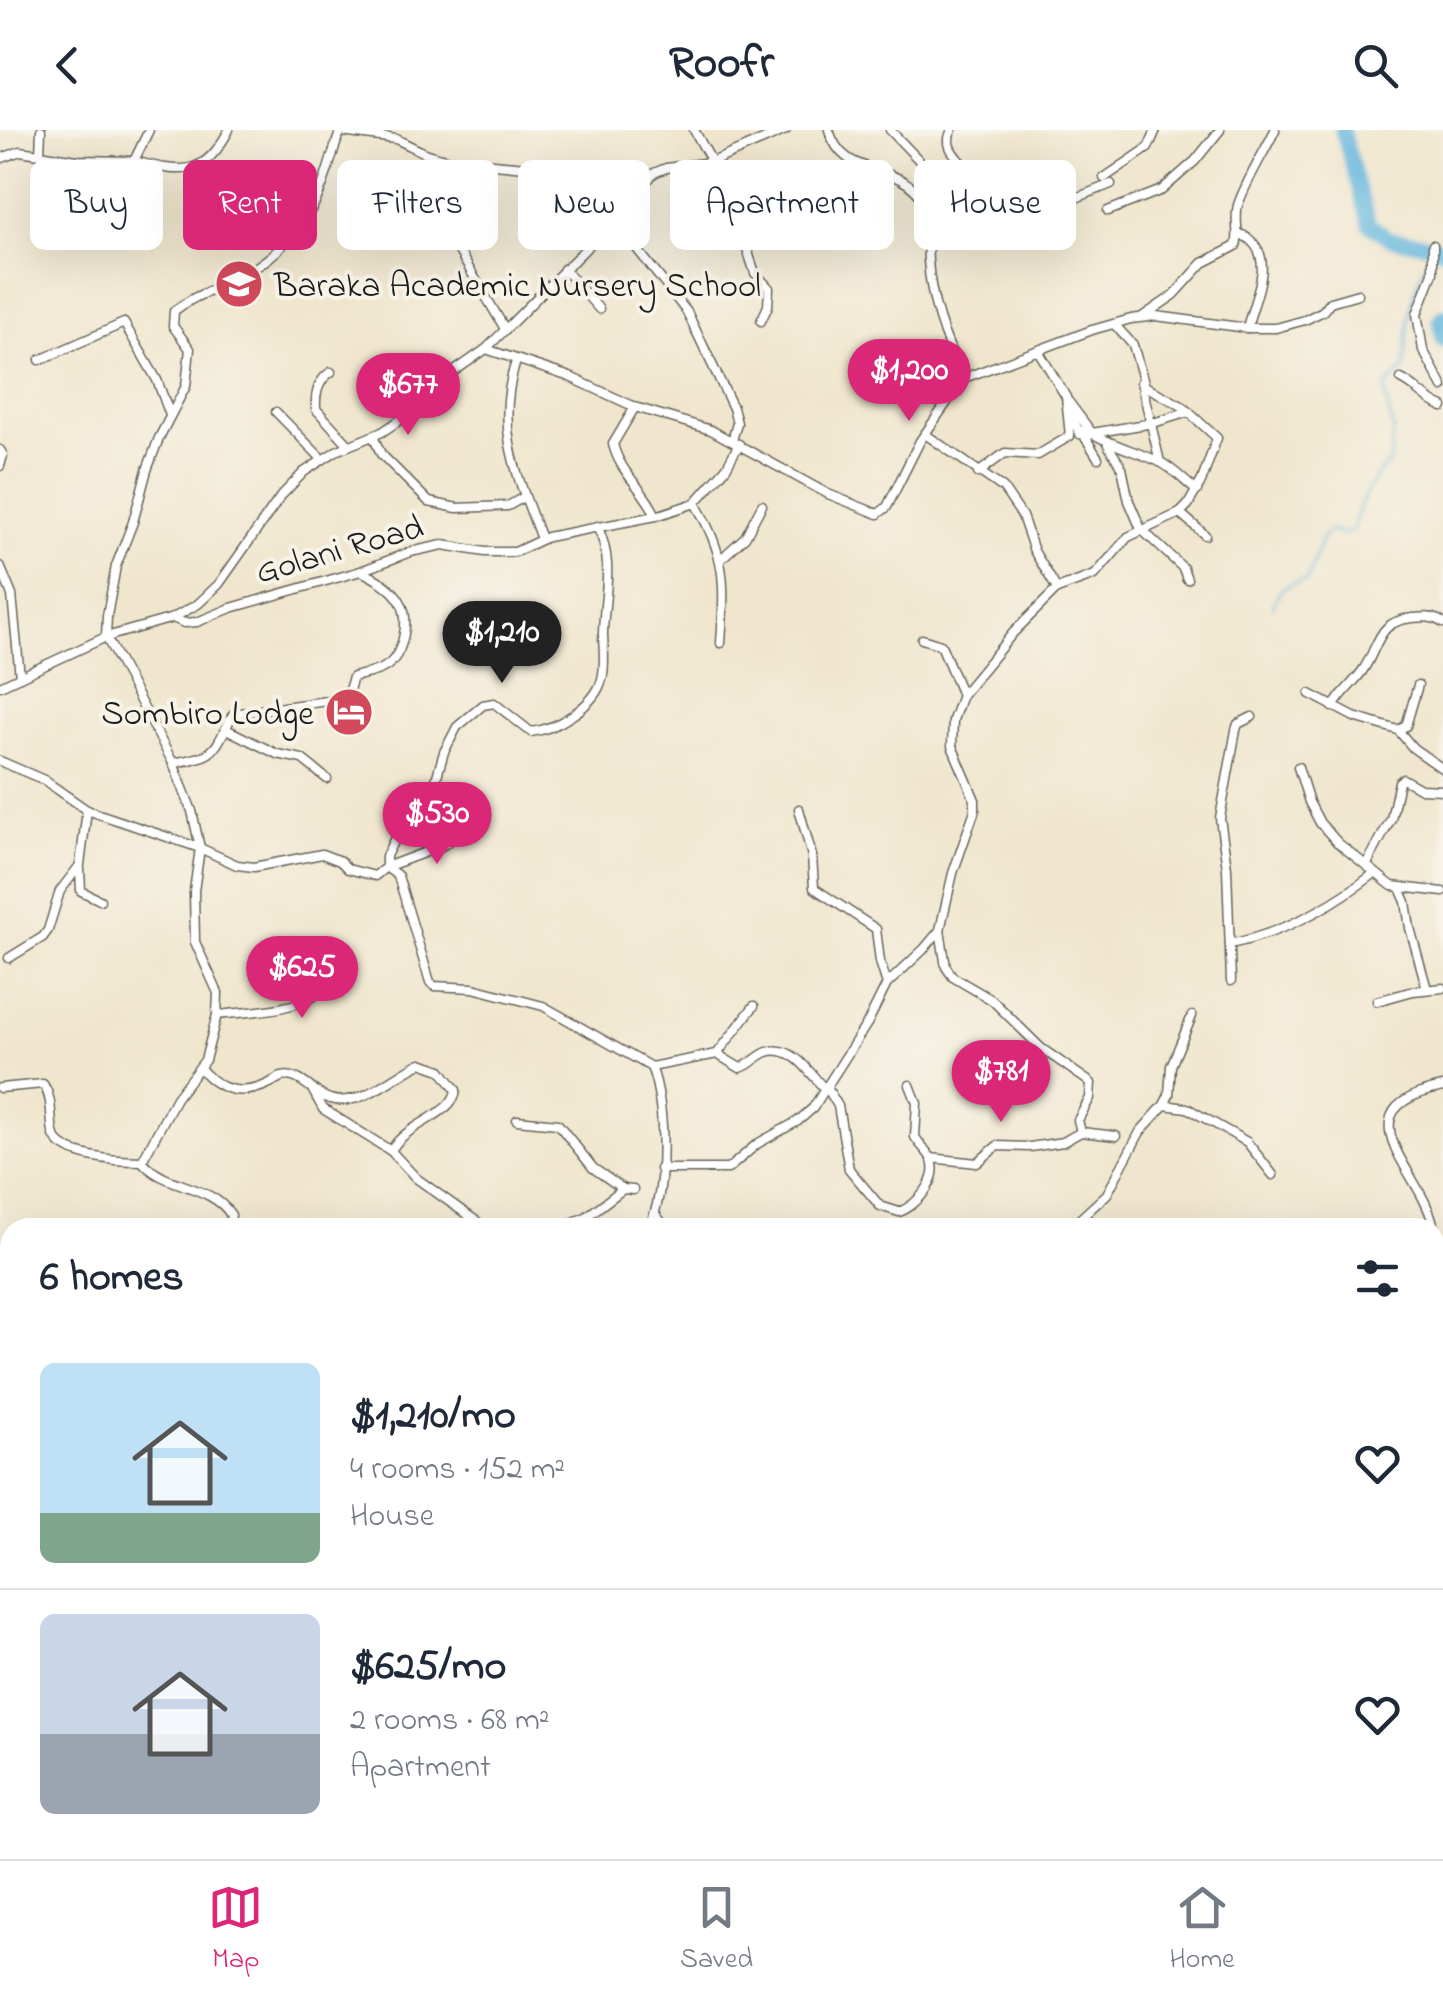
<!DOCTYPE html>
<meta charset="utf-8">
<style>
body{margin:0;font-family:"Indie Flower",sans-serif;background:#f6f6f7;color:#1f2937;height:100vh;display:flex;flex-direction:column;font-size:38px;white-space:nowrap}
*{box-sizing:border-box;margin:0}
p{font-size:32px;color:#747a83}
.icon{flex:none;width:55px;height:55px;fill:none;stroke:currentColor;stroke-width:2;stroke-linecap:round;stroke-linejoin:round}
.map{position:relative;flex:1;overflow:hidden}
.details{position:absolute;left:0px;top:1088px;width:1445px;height:642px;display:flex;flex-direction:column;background:#fff;border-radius:30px 30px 0 0;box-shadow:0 10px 40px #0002}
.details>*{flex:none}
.hud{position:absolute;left:30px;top:30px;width:1385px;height:90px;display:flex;gap:20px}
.price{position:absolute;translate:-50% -85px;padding:0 22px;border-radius:35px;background:#db2777;color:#fff;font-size:32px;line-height:65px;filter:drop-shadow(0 2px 5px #0008)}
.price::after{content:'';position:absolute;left:50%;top:60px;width:30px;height:22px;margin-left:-15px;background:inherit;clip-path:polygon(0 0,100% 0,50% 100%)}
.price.on{background:#222;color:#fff}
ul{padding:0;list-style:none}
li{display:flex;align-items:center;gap:30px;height:250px;padding:0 40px}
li+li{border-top:2px solid #e0e1e3}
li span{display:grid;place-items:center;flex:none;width:280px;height:200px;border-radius:15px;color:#555}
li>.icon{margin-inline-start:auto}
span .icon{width:120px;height:120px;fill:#fffc;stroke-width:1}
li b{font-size:42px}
h2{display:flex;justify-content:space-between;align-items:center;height:120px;padding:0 40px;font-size:42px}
.chip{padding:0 35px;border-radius:15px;background:#fff;box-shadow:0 10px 40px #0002;font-size:35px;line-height:90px}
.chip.on{background:#db2777;color:#fff}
header{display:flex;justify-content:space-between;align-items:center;height:130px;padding:0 40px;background:#fff;font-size:45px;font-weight:700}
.tab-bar{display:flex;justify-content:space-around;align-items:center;height:140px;border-top:2px solid #e0e1e3;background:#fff;font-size:28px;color:#747a83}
.tab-bar a{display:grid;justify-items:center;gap:5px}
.tab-bar .on{color:#db2777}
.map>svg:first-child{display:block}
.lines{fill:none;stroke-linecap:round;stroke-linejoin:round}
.stream{stroke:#62b6de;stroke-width:2.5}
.river{stroke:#62b6de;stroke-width:15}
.street-casing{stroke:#66635a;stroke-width:11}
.street{stroke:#fff;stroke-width:8}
.labels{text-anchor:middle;stroke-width:8;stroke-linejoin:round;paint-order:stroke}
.poi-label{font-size:35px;fill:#1c1c1c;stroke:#f7f3e8;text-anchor:start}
.street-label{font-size:35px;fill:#1c1c1c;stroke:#f7f3e8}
</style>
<header><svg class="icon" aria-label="back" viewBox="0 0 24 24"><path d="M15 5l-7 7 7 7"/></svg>Roofr<svg class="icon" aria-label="search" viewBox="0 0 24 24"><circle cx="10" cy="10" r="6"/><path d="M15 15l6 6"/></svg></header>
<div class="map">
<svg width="1443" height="1729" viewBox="0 0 1443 1729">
<rect width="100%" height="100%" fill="#f7f3e8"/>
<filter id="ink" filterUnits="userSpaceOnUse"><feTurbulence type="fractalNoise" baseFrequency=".01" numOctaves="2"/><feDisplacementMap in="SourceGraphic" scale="20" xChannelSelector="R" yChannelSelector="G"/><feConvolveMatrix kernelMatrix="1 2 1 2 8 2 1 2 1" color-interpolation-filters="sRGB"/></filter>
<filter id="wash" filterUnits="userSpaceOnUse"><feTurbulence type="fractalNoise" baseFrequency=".0048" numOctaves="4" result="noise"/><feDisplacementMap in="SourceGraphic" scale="40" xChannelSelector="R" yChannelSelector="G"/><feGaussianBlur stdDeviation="2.25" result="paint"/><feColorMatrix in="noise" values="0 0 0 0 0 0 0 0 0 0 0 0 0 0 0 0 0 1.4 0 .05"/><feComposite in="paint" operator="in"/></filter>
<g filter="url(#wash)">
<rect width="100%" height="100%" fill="#f0e6cd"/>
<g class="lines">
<path class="stream" d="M1273,477C1278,457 1288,454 1307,450L1322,408L1331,400L1344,405L1353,400C1360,371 1369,352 1390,332L1393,299L1386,269V257L1405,238C1408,201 1408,162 1429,130"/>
<g class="river">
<polyline points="1342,0 1369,94 1390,109 1433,115 1443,120"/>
<polyline points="1443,186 1440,191 1443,210"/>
</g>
</g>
</g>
<g filter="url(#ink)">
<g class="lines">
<g class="street-casing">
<g id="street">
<polyline points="694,0 712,32 721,41 755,143 769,158 768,176 761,191"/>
<path d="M829,0C844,52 896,28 923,70C934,87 926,111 928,131C931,172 945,212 964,248"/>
<polyline points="890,0 936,48 949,50 978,37 992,36 1034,67 1061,74 1111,54"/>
<path d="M952,0C942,17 958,28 968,40"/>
<polyline points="341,2 396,9 427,24 449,30 548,39 625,76"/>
<polyline points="40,24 77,30 134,31 149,0"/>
<polyline points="0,29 20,21 40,24 41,0"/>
<path d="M134,31C181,43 204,48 229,0"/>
<polyline points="1104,48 1148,18 1156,0"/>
<polyline points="1108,81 1162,60 1195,31 1220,0"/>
<polyline points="346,86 457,118 505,199"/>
<polyline points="614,90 687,182 733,278 737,293 732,311"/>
<path d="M1238,103C1281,120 1254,167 1247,198"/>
<polyline points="1433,115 1433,143 1417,184 1423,220 1443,257"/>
<polyline points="564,139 599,179"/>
<path d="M1142,187L1174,165L1203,133L1236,116C1240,103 1234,89 1238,75C1247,49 1263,25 1275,0"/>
<polyline points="486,219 570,247 635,277 711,300 828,364 878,384 887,377 920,311 964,248 1092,200 1131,189 1156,186 1247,198 1276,198 1305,190 1323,181 1330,172 1358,164"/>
<polyline points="40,230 124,193 157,250 170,285"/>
<path d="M516,231C494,300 518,346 541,409"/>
<path d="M331,242C318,250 315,264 316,279L349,315"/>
<path d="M1401,249C1418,257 1425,270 1443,277"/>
<polyline points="1141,252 1160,332"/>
<polyline points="1068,271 1092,303 1153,293 1189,282"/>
<path d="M635,277L613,314C620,344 645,359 656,386"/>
<polyline points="276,282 322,329"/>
<polyline points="1071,284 1080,304 1086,298"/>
<polyline points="925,304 1003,358 1022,386 1034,421 1057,459"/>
<polyline points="373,306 381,324 429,372 457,378 508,376 524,367"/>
<polyline points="1085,307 1098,328"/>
<path d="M1086,309L1092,303C1113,316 1135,321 1158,331C1172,337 1185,352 1197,361"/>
<polyline points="1108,315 1122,338 1129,371 1141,399 1183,438 1187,449"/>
<polyline points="0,320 3,325 0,336"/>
<polyline points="978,343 1005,323 1038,325 1070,306 1066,267 1039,222"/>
<polyline points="1180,383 1205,405"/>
<polyline points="722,428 745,407 762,375"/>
<polyline points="0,436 12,465 20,547"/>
<polyline points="173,488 184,493 197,492 231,478 361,441 410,422 443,415 485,422 515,422 547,407 656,386 695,373"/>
<polyline points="922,509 941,515 962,565"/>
<path d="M721,513C725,452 727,427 695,373L726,338L739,314"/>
<polyline points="0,556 106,507 173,488 198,474 219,454 281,366 304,342 336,321 382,302 400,290 429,259 486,219 614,90 654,43 666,38 712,32 786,0"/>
<polyline points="1310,564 1354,587 1398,600 1406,596 1418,555"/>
<path d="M1333,577C1341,563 1354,553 1363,540C1380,515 1376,491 1413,488C1425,487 1433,486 1443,493"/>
<polyline points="226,599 277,624 302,629 327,649"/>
<polyline points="1398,600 1413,618 1443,639"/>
<path d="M0,631L44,650L87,680L200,718L237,735L254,737L322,724L340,731L348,739L375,746L386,737V726L402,694L433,660L444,622L457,597L483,575L494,573L531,602C556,599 595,576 602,549C606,535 603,517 603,503C604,465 615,431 597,396"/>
<path d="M173,633C218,625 212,624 233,584L341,569L348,563L353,547C364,544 375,543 385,537C403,526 411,490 400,471C392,457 375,448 361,441"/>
<polyline points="1298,637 1309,672 1320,693 1338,713 1392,756 1443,762"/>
<polyline points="799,679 812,726 814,758 876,799 880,832 887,854"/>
<polyline points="1367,734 1391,689 1399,652 1403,649 1421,659 1443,660"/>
<path d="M386,737L398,746L430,852L434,856L473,858L543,876L651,937C666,972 668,1066 648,1098"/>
<polyline points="386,737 442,716 471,696"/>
<polyline points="80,739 81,761 100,770"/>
<polyline points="1400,758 1406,772 1410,798 1427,859"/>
<polyline points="940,800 946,837 953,847 992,870 1041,918 1091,953 1090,968 1078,990 1081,1002"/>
<path d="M1230,814C1284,803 1331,777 1375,743"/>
<polyline points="9,828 43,807 48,800 60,761 80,735 87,680"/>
<polyline points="1231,851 1227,738 1220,688 1236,600 1238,594 1252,587"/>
<polyline points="1377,871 1413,861 1443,858"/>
<path d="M217,885C251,881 290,882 319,863L320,829"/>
<polyline points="717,924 754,876"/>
<path d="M651,937L717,924L740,938C751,935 757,926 767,922C792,913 811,944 825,960"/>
<path d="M200,938C218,960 241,967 268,954C273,952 277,948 282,947C300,942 314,965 330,969C362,978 394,945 421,933L441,940L456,960C453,986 405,993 391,1021L416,1048L486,1098"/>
<path d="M826,956L838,976L849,1039L880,1076L899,1082C917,1076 941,1049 931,1028C927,1021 919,1014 915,1007L917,973L910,955"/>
<path d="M0,958L43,954C53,968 50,986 53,1002C58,1028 120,1031 142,1031C164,1059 210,1053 231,1085L229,1098"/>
<polyline points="312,959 323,979 391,1021"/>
<polyline points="1164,975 1169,965 1171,936 1192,886"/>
<polyline points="517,990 558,994 593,1038 623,1059"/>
<polyline points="1081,1002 1116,1006"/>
<polyline points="931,1028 977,1033 997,1016 1030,1017 1063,1012 1081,1002"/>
<path d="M142,1031L176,968L205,930L217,885L218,863L195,812L194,761L200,718L192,681L173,633L106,507L107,486L116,436L133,392L147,340L159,308L186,256L190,219L173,196L174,181C195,164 220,158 243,145C275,128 309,93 321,59C329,39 333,20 341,0"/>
<polyline points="660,1039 728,1039 757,1014 798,991 813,978 868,892 887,854 924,819 940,800 953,743 975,680 975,670 952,616 953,590 962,565 1013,503 1057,459 1095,445 1128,407 1180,383 1188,375 1202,350 1217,308 1182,276 1145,256 1133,215 1114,194"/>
<polyline points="656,1085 666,1098"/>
<polyline points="558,1098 586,1087 623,1059 633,1060"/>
<polyline points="1070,1098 1107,1064 1140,1002 1164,975 1187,978 1247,1012 1273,1045"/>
<path d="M1434,1098C1424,1042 1334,979 1443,957"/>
<polyline points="1435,1100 1435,1141"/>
<polyline points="1435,1202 1443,1198"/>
<polyline points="0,1345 10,1363"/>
<polyline points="1435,1469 1443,1466"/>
<polyline points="0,1531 10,1523"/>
<polyline points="1435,1632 1443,1641"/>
<polyline points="0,1705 10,1672"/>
<polyline points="1435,1706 1443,1709"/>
<polyline points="509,1720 517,1729"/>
<polyline points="727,1720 730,1729"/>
<polyline points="772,1720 772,1729"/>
<polyline points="143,1729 145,1720"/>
<polyline points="221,1729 226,1720"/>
<polyline points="399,1729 400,1720"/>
<polyline points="570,1729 576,1720"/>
<polyline points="1203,1729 1204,1720"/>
</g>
</g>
<use href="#street" class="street"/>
</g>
</g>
<defs>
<g id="school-disc" transform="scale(2.5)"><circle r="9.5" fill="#d1495b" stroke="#f7f3e8"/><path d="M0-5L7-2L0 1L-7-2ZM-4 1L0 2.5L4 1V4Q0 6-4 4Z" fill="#fff"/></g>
<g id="hotel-disc" transform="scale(2.5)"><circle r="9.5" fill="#d1495b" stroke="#f7f3e8"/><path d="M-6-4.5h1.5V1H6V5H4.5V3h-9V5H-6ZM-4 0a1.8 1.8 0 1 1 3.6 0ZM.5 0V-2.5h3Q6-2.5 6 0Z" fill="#fff"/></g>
</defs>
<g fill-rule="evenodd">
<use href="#school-disc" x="239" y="154"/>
<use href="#hotel-disc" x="349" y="582"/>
</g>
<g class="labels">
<g class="poi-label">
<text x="274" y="166">Baraka Academic Nursery School</text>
<text x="314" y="594" text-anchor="end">Sombiro Lodge</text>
</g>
<g class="street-label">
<text transform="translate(339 418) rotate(-16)" y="12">Golani Road</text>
</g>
</g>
</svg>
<b class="price" style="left:909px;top:294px">$1,200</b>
<b class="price" style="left:408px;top:308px">$677</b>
<b class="price on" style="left:502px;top:556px">$1,210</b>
<b class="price" style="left:437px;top:737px">$530</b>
<b class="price" style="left:302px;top:891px">$625</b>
<b class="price" style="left:1001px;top:995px">$781</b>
<div class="hud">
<a class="chip">Buy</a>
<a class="chip on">Rent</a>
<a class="chip">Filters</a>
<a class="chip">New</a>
<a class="chip">Apartment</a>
<a class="chip">House</a>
</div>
<section class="details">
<h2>6 homes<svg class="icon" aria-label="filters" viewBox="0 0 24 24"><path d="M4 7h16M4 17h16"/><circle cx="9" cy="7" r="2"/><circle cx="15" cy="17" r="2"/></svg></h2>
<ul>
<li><span style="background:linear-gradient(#bfe0f5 75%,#7fa58c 0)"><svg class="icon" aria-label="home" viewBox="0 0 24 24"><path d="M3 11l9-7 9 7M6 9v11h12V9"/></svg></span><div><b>$1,210/mo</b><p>4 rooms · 152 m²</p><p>House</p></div><svg class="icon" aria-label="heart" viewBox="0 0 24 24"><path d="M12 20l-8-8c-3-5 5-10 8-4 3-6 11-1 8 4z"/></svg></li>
<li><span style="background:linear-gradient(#c9d6e8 60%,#9aa5b1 0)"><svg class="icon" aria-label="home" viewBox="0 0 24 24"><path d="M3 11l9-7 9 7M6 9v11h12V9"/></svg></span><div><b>$625/mo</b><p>2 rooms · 68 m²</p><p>Apartment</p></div><svg class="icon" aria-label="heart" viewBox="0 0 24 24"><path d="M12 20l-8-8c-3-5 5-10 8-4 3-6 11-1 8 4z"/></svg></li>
</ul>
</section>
</div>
<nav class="tab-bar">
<a class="on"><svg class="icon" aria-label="map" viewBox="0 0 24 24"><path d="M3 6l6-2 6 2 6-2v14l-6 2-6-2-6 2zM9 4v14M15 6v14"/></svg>Map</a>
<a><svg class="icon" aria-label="saved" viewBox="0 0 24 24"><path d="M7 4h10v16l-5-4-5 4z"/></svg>Saved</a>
<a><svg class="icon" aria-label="home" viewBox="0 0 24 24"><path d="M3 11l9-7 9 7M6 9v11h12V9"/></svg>Home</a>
</nav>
